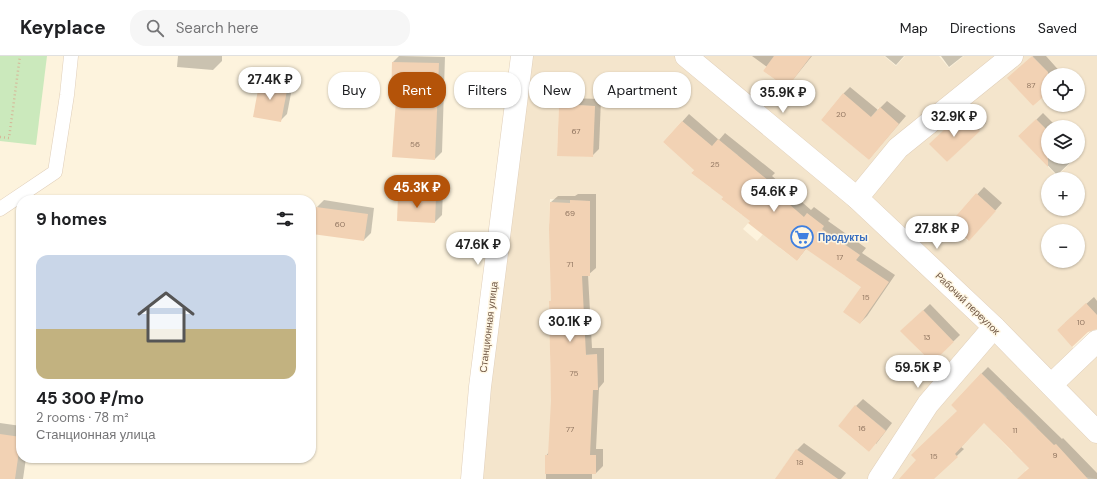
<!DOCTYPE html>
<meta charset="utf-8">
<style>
body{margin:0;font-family:"DM Sans",sans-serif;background:#f6f6f6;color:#202124;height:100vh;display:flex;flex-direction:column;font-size:15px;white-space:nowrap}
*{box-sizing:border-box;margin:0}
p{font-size:13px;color:#757577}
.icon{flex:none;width:22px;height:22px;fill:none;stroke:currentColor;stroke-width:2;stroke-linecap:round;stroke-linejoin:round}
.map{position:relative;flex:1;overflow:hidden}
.details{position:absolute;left:16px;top:139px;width:300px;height:268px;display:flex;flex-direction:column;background:#fff;border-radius:16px;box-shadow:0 1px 3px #0004}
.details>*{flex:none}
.hud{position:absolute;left:328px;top:16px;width:380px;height:36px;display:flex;gap:8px}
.fabs{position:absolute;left:1041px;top:12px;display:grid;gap:8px}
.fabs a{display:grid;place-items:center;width:44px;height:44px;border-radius:50%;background:#fff;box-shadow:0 1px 3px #0004;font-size:20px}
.price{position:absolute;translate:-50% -34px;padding:0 9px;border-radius:14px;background:#fff;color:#222;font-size:13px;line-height:26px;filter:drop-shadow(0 1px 2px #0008)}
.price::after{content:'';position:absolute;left:50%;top:24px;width:12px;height:9px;margin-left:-6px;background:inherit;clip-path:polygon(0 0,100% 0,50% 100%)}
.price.current{background:#b45309;color:#fff}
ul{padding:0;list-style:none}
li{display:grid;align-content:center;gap:8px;height:212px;padding:0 20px}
li span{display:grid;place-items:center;height:124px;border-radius:12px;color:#555}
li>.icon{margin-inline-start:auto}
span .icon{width:72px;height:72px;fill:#fffc;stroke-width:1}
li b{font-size:17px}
h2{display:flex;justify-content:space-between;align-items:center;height:48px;padding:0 20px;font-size:17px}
.chip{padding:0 14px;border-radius:16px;background:#fff;box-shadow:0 1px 3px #0004;font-size:14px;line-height:36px}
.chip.current{background:#b45309;color:#fff}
header{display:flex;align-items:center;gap:24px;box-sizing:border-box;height:56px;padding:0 20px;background:#fff;border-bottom:1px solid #e0e0e0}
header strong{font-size:19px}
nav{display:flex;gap:22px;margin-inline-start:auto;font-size:14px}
.search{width:280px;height:36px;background:#f6f6f6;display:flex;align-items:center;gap:10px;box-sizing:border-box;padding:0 14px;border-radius:16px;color:#757577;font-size:15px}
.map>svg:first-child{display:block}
.residential{fill:#f4e5cc;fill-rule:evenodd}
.green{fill:#cbe9bc}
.shadow{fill:#0003}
.building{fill:#f2d2b4}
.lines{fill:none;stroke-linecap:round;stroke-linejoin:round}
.lane-casing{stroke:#e0cfba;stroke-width:15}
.street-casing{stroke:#e0cfba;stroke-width:23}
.path{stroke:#d6b698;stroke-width:2.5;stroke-dasharray:1 3;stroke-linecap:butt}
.lane{stroke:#fff;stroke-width:14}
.street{stroke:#fff;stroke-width:22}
.labels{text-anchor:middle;stroke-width:3;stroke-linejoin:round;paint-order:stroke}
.number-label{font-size:8px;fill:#927762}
.shop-label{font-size:10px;font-weight:bold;fill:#366cbe;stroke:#fff7e4;text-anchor:start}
.street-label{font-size:10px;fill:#725946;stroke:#fff7e4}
</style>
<header>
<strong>Keyplace</strong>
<div class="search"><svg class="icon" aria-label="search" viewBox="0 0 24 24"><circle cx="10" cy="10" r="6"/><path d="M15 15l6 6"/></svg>Search here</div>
<nav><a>Map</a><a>Directions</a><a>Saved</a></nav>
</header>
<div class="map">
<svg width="1097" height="423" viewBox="0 0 1097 423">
<rect width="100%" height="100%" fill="#fdf3dd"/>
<path class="residential" d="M522,0H774L763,15L787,32L809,0H884L896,10L905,0H939L949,12L964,0H1032L1008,22L1033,50L1048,37V49H1078V19H1050L1033,0H1097V259L1086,248L1057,274L1075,294L1097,274V423L1087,421L1085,423L1076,410L1056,388L1025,415L1032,423H838L796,394L778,419L782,423H472ZM843,37L861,53L840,79L821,64ZM559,48L595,50L592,101L557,99ZM879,51L899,68L869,104L849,87ZM962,57L979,75L947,106L930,88ZM1036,63L1048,75V71H1078V101H1074L1075,103L1057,120L1018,80ZM682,65L707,86L688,108L663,86ZM718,84L738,99L711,132L691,117ZM748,109L769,125L742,159L721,143ZM1048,123H1078V153H1048ZM775,136L789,148L757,185L743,173ZM976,137L996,155L968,185L949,168ZM550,143L590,145L549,168ZM807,157L824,171L797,205L780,192ZM1048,175H1078V205H1048ZM835,181L860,199L845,220L820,202ZM589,194L590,220L551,221ZM872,215L888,226L844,256ZM583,244L550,274L549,245ZM923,254L954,286L931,307L901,275ZM597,298L598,334L551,335L550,299ZM981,317L1007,341L978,373L951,349ZM855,350L886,374L869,396L838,370ZM1018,352L1037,371L1012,396L994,377ZM545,399H596V418H545Z"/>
<polygon class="green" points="0,0 47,0 36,89 0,85"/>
<g class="shadow">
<polygon points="178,0 222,0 222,5 213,14 177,11"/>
<polygon points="399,0 445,1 442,96 435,103 397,43 393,6"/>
<polygon points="752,0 812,0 787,31 767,11"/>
<polygon points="885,0 904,0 896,9"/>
<polygon points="941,0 963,0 949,11"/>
<polygon points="1033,0 1046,0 1063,19 1048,19 1048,35 1016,15"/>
<polygon points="267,17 294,22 287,58 280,65 261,24"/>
<polygon points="850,31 878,54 887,45 906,60 869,103 843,38"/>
<polygon points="567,42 601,43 599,93 592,100 560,49"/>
<polygon points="970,50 986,67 947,105 931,88"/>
<polygon points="1043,57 1057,71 1048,71 1048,101 1076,101 1057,119 1020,80"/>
<polygon points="689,58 719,84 725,77 775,117 772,120 811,154 814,151 830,163 828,165 866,192 862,197 895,219 867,260 860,267 862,231 807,192 797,204 664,86"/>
<polygon points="1078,92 1082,96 1078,99"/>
<polygon points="984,131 1002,147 975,177 950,168"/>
<polygon points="406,133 443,135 442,159 435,166 399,140"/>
<polygon points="578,138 596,138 596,212 588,219 592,292 604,292 604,326 599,332 596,393 603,393 603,410 596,417 592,417 592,423 546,423 546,400 549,396 552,346 550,246 552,243 551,146 558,140 575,140"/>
<polygon points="324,144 374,152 371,177 364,184 317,151"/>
<polygon points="1094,241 1097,245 1097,272 1065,267"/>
<polygon points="930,248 960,279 932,306 909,268"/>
<polygon points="988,311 1062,383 1063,382 1097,417 1097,423 1033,423 1030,412 984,366 961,391 964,393 933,423 901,423 958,355 981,318"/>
<polygon points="21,323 21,349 17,349"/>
<polygon points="863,343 892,367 876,388 856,350"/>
<polygon points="0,367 21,370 21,402 26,402 23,423 0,423"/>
<polygon points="804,387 846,417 841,423 784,423 797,394"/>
</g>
<g class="building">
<polygon points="774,0 811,0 787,32 763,15"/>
<polygon points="1032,0 1048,16 1048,37 1033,50 1007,22"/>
<polygon points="392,6 439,7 435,104 392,101 396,44 391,44"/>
<polygon points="260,23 288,29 281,66 253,61"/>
<polygon points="843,37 871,61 880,51 899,68 869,104 821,64"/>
<polygon points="559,48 595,50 593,101 557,100"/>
<polygon points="962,57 980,75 947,106 929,88"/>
<polygon points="1036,63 1048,75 1048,111 1018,80"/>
<polygon points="682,65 712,90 718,83 769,125 766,128 804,161 807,157 824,170 822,173 860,199 856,204 889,226 860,268 843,256 861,231 806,193 797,205 748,167 750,165 721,143 723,141 691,117 694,114 663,86"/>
<polygon points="976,137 996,155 969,185 949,168"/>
<polygon points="398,140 436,141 435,167 397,165"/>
<polygon points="570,144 590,145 590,220 582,220 586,299 597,298 598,334 593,334 590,399 596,399 596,418 545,418 545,399 548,399 551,345 549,245 551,245 549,173 550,146 570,147"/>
<polygon points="316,151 368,158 364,185 312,178"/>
<polygon points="1086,247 1097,259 1097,273 1088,276 1072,291 1057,274"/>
<polygon points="923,254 954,286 932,307 900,275"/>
<polygon points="981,317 1054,389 1056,388 1088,423 1017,423 1029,412 984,367 955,398 958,401 934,423 899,423 916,404 911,399 957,355 951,349"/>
<polygon points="855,349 886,375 869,396 838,370"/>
<polygon points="0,378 21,381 15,423 0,423"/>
<polygon points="796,393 838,423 775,423"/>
</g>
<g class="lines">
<g class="lane-casing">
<polyline id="lane" points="0,153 55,116 67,39 71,0"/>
</g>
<g class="street-casing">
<g id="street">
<polyline points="686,0 857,142 994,271 1097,376"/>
<polyline points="857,142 898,92 1012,0"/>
<polyline points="1051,329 1097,285"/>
<polyline points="472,423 480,331 522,0"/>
<polyline points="879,423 928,348 994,271"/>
</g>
</g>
<polyline class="path" points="0,81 9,82 20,0"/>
<use href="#lane" class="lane"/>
<use href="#street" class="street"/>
</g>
<defs>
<g id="supermarket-ring" transform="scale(1.15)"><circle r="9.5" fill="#fff7e4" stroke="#3f7fe0" stroke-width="1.5"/><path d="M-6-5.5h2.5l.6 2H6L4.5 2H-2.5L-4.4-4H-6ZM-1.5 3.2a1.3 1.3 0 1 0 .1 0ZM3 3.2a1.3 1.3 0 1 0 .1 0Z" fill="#3f7fe0"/></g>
</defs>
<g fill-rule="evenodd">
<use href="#supermarket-ring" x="802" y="181"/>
</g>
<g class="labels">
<g class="number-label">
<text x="1031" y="32">87</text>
<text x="841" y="61">20</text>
<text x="576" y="78">67</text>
<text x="415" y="91">56</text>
<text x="715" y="111">25</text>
<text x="570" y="160">69</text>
<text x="340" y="171">60</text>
<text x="840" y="204">17</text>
<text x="570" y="211">71</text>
<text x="866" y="244">15</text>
<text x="1081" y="269">10</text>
<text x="927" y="284">13</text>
<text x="574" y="320">75</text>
<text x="862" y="375">16</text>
<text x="570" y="376">77</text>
<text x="1015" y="377">11</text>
<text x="1055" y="402">9</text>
<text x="934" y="403">15</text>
<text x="800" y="409">18</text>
</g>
<g class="shop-label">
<text x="818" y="185">Продукты</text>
</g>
<g class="street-label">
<text transform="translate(968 247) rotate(44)" y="4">Рабочий переулок</text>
<text transform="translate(488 271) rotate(-83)" y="4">Станционная улица</text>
</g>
</g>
</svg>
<div class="fabs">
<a><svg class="icon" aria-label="locate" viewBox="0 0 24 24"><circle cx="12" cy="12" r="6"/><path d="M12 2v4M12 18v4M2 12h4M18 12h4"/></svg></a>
<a><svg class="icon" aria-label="layers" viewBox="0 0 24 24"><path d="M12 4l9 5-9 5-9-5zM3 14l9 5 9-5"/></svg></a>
<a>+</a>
<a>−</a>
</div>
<b class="price" style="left:270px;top:45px">27.4K ₽</b>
<b class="price" style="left:783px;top:58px">35.9K ₽</b>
<b class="price" style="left:954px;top:82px">32.9K ₽</b>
<b class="price current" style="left:417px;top:153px">45.3K ₽</b>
<b class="price" style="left:774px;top:157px">54.6K ₽</b>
<b class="price" style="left:937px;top:194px">27.8K ₽</b>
<b class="price" style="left:478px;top:210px">47.6K ₽</b>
<b class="price" style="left:570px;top:287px">30.1K ₽</b>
<b class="price" style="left:918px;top:333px">59.5K ₽</b>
<div class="hud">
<a class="chip">Buy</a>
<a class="chip current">Rent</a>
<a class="chip">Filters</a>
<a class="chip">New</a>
<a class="chip">Apartment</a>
</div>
<section class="details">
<h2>9 homes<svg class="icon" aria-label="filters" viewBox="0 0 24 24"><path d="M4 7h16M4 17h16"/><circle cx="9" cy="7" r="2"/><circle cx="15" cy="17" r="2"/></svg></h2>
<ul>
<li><span style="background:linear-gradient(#c9d6e8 60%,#c2b280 0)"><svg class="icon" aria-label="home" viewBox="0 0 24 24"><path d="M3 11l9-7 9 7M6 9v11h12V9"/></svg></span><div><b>45 300 ₽/mo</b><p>2 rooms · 78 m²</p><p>Станционная улица</p></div></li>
</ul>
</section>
</div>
